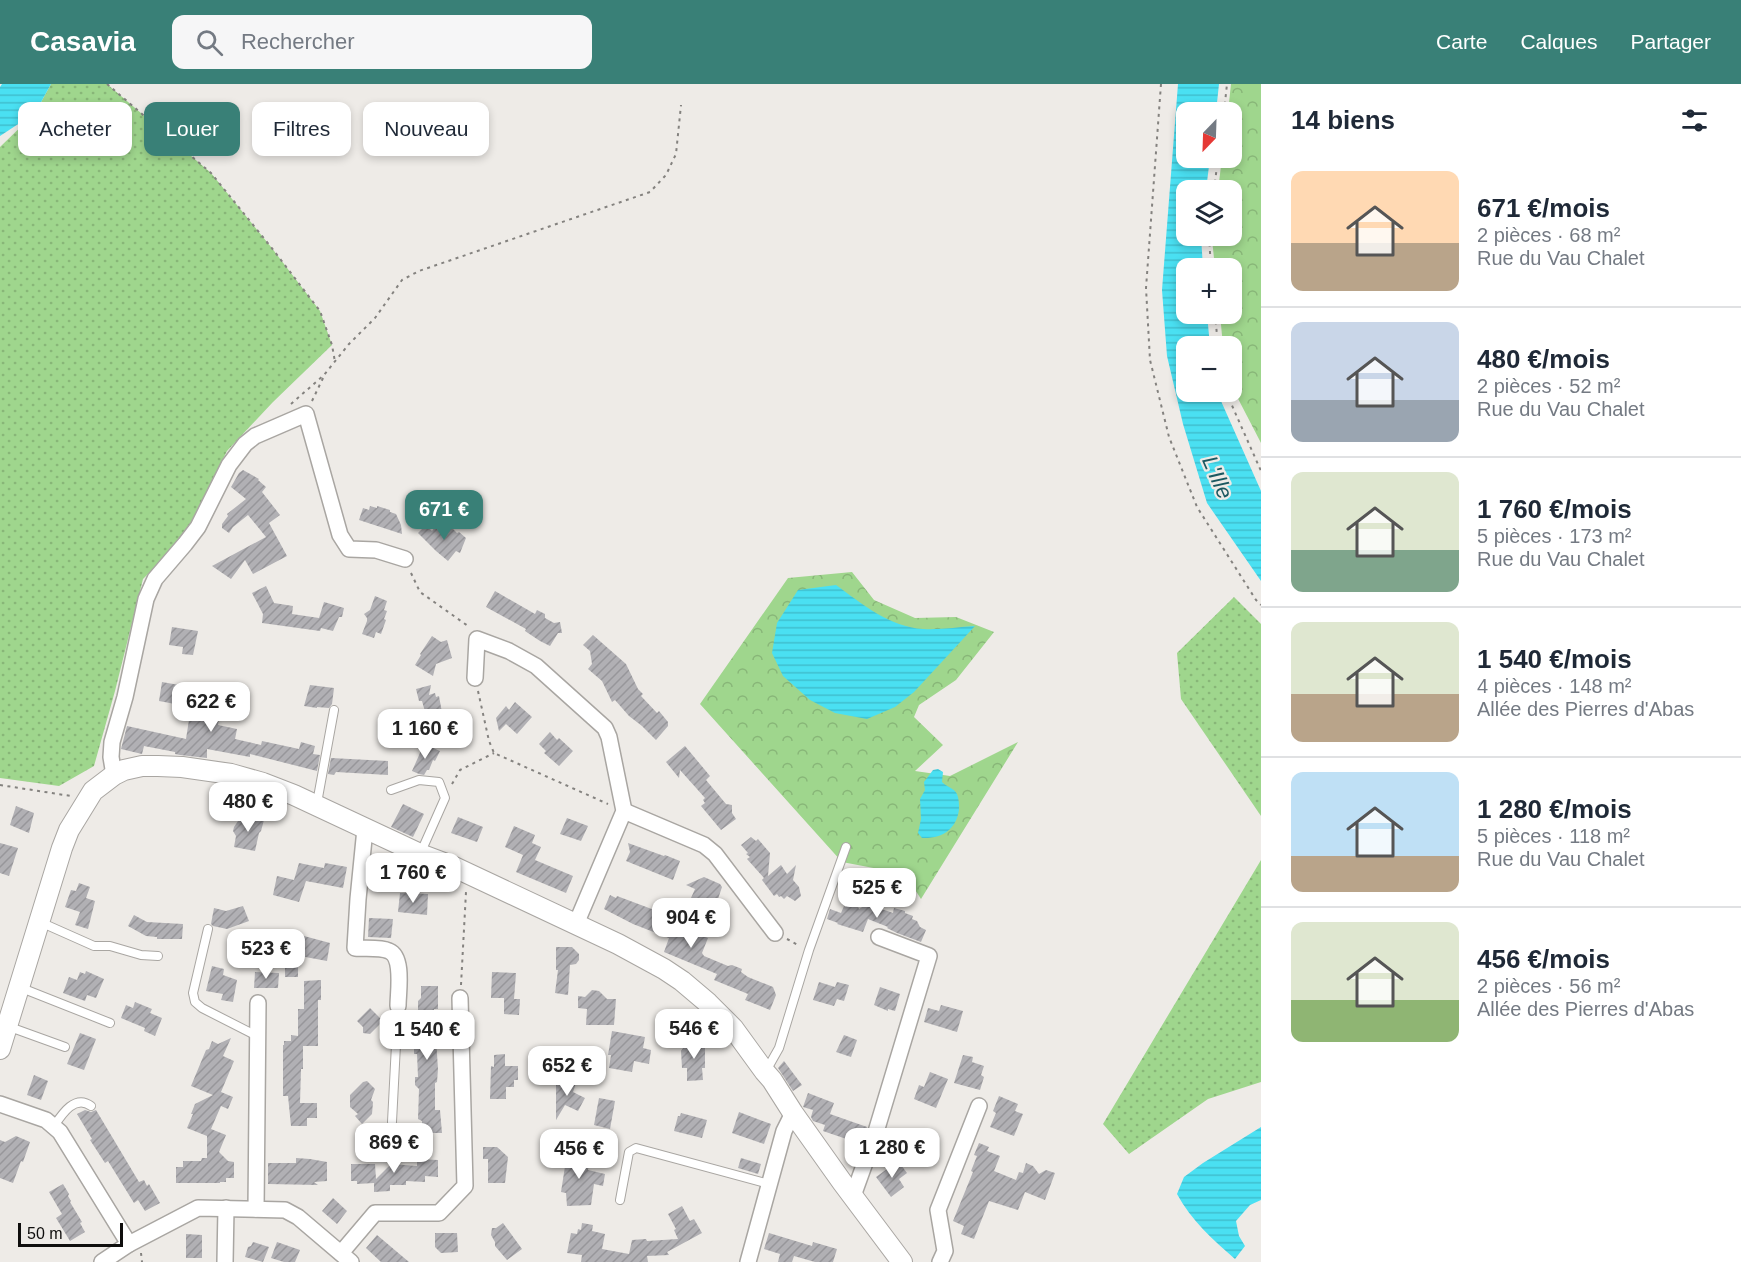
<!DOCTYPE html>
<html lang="fr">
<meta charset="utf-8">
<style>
body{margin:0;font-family:Arial,sans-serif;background:#f6f6f7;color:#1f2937;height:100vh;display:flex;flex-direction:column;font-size:22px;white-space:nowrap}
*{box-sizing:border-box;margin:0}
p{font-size:20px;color:#747a83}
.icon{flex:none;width:33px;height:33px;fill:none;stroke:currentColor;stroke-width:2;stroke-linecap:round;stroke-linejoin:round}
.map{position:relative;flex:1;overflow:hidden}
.panel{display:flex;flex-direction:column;background:#fff;width:480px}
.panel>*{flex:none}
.guide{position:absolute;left:18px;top:18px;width:570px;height:54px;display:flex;gap:12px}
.needle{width:39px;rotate:203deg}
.tools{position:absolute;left:1176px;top:18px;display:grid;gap:12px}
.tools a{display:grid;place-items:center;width:66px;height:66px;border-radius:12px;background:#fff;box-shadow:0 3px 9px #0003;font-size:30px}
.scale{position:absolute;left:18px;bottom:15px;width:105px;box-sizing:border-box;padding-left:6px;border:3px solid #0f0e0d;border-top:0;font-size:16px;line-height:21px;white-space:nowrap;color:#0f0e0d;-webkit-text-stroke:4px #eeebe7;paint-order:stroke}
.price{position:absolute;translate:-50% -51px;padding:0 14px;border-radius:12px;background:#fff;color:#222;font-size:20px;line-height:39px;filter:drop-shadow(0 2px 3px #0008)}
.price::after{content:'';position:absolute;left:50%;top:36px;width:18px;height:14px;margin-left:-9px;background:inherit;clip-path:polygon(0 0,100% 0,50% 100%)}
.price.on{background:#398077;color:#fff}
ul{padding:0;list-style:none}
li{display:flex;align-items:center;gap:18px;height:150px;padding:0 30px}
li+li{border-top:2px solid #e0e1e3}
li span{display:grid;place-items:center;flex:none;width:168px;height:120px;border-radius:12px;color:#555}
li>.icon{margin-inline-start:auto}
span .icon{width:72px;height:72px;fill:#fffc;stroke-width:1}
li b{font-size:26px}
h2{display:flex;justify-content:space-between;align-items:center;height:72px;padding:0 30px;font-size:26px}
.chip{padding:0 21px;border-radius:12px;background:#fff;box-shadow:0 3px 9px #0003;font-size:21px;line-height:54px}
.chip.on{background:#398077;color:#fff}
header{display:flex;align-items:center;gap:36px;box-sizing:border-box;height:84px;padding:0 30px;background:#398077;color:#fff}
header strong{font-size:28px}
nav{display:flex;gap:33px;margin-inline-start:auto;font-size:21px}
.search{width:420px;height:54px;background:#f6f6f7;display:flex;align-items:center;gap:15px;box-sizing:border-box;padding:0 21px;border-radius:12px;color:#747a83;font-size:22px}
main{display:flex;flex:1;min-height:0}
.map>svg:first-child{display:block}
.grass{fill:url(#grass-dots)}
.forest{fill:url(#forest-crowns)}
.water{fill:url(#water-rules)}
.building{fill:url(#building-hatch)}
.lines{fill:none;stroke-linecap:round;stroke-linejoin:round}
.service-casing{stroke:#a9a6a2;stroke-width:10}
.minor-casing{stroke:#a9a6a2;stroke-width:18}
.tertiary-casing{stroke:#a9a6a2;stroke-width:22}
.path{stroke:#84827f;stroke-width:2;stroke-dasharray:3 4.5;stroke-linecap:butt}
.service{stroke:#fff;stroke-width:8}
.minor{stroke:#fff;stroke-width:15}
.tertiary{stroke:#fff;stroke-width:20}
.labels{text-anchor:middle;stroke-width:4.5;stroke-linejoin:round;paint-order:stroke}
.water-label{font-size:22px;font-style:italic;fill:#1b5860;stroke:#eeebe7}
</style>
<header>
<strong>Casavia</strong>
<div class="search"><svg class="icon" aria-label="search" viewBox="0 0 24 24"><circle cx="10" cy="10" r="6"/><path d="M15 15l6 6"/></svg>Rechercher</div>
<nav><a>Carte</a><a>Calques</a><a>Partager</a></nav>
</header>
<main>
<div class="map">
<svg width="1261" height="1178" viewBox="0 0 1261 1178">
<defs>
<pattern id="grass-dots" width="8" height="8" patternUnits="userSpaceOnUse" patternTransform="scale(1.5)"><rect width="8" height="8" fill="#9fd68d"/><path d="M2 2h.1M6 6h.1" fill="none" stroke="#88b678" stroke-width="1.8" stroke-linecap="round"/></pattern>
<pattern id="forest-crowns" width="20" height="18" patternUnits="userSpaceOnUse" patternTransform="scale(1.5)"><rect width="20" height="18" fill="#9fd68d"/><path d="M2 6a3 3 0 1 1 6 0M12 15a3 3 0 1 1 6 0" fill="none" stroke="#88b678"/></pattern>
<pattern id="water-rules" width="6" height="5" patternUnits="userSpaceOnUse" patternTransform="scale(1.5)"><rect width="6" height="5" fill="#4ae0f2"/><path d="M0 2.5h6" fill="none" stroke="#40bfce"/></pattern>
<pattern id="building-hatch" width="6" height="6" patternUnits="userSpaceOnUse" patternTransform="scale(1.5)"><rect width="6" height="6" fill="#b1b0b4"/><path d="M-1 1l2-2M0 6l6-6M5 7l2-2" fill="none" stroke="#97969a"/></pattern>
</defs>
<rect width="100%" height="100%" fill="#eeebe7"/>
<g class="grass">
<polygon points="51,0 107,0 211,89 271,163 320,227 332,261 273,318 227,367 182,456 143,495 115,607 94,682 59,702 0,694 0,63 35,29"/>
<polygon points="1234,513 1261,540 1261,732 1181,615 1177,569"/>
<polygon points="1261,776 1261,998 1208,1015 1129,1070 1103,1040"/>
</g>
<g class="forest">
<polygon points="1231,0 1261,0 1261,359 1232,303 1232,262 1223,262 1220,230 1232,230 1232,184 1215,184 1212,155 1213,152 1232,152 1232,106 1218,106 1222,74 1232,74 1232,28 1228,28"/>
<polygon points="852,488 874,516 915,534 956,533 994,548 956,596 919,621 914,633 943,661 915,687 950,692 1018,658 921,815 905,790 842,778 700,620 788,494"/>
</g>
<g class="water">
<polygon points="2,0 51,0 35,29 0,52 0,3"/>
<polygon points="1178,0 1219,0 1216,28 1186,28 1186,74 1210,74 1206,106 1186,106 1186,152 1201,152 1203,184 1186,184 1186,230 1207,230 1210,262 1186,262 1186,308 1217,308 1261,407 1261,497 1207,419 1183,340 1167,272 1162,206"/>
<path d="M836,501C862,520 890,543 923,545C940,546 958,543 975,542L914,608L895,623L867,635L835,629L810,616L783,592L772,569L777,539L798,506Z"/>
<path d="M938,685L943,688L942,698C947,703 954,704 957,710C959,715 959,720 959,725C957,745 942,755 922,754L918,749L921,735L920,715L925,706L924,698L933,686Z"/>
<path d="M1261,1043V1116L1250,1121L1236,1137L1239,1152L1245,1162L1235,1175C1213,1156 1191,1136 1177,1110L1184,1093L1203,1079Z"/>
</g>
<g class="building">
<polygon points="243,386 259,395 258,396 266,403 262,408 280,431 269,439 287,472 253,490 245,476 231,495 212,482 266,453 248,431 233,443 229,449 222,444 222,440 228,432 227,430 246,415 231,403 239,389"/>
<polygon points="370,422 377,424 377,422 390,426 390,428 396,430 401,441 402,450 359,436 363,424 369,426"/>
<polygon points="448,440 457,449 459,448 466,454 460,469 456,467 448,477 436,467 418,449 426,441 432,447 435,443 440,448"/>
<polygon points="266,502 274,519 293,522 292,530 319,534 324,518 344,524 342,533 339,533 333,547 321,544 320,547 262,539 263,530 252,509"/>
<polygon points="495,507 535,530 537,526 545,530 545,534 554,539 560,538 562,549 558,549 550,562 540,557 525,547 526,545 486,523"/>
<polygon points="375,512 387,517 384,526 387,527 384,535 386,536 381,550 376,548 374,554 362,550 367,537 367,534 364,530 370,526"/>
<polygon points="172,543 198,547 193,571 182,570 183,563 169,561"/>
<polygon points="593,551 626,580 638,605 643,610 641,612 657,629 659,627 668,638 668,642 656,656 642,642 629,632 615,616 612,618 602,597 588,585 592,580 590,567 583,561"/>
<polygon points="432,552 441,558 447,556 452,574 436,580 433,592 415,581 421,571 420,570"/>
<polygon points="162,598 196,604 195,608 222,611 218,641 237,645 235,655 261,661 262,657 299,665 301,658 315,662 313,670 320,671 317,687 250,670 250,673 207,665 207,674 180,671 175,670 175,668 144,662 142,670 121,665 127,642 186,655 191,623 159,617"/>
<polygon points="310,601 334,604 332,620 329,624 317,623 317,624 304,622"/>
<polygon points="431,601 429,611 435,609 436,613 439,612 443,634 428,638 422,617 419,617 416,605"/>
<polygon points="515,618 532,633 517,650 506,640 499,647 496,634 506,622 509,626"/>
<polygon points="550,648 557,656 559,654 573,667 559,682 544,669 546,667 539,660"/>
<polygon points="424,660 440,667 435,677 433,676 429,686 427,686 424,691 419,690 412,687"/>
<polygon points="685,662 710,692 706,696 726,720 732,721 732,729 736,735 721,746 701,722 705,719 703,716 705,714 680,686 679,694 666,678"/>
<polygon points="331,674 388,677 388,691 336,688 334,691 328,690"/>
<polygon points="403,720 424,730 413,753 391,743"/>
<polygon points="16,722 34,729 29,749 10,741"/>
<polygon points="458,733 483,743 477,758 451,749"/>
<polygon points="240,734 264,736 261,747 259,749 255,767 234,763 236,752 233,747 234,743"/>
<polygon points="567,734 588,742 581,757 560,750"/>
<polygon points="514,742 535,751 532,759 541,763 535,776 573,792 566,809 516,788 523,771 505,763"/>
<polygon points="751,753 756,757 758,755 770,769 768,792 781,781 787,790 796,781 793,796 799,803 801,812 795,817 787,812 784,815 781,812 779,813 777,810 774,812 762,796 764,794 747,775 750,773 746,770 748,769 741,761"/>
<polygon points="0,759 18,764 9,792 0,789"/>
<polygon points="628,759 664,772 665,771 680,777 673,796 626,777 630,768"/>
<polygon points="372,772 387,774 385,794 370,793"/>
<polygon points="299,779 324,784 325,779 347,783 343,804 306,797 299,818 273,811 277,792 294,796"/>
<polygon points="704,793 720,800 722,803 716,821 708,818 707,820 701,819 691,814 695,805 686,801"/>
<polygon points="79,799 90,803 86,814 95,817 88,845 75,841 80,828 65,823 71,806 76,807"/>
<polygon points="851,807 859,825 867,820 893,829 894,824 905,827 905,829 913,832 912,835 917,837 920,843 926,846 921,858 897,849 887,844 888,843 868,835 863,848 837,840 838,839 827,835 830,825 841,829 844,822 846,823"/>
<polygon points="400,809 428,810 427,831 398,828"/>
<polygon points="610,811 616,814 617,812 673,833 672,837 690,849 693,848 708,854 702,869 704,872 728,882 732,881 742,885 741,888 748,893 773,903 776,911 770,926 745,916 748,910 714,896 717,890 664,868 669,854 633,840 604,825"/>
<polygon points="243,822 249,837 227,845 213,842 211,840 214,824 226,827"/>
<polygon points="134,831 147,838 183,840 182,855 157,855 157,853 146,852 128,842"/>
<polygon points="369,834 393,835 391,854 368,853"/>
<polygon points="304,852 330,859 327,877 300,872"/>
<polygon points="556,863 572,863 579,870 579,876 576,880 570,881 568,911 555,909 558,886 556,886"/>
<polygon points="285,876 298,879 298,893 285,893"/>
<polygon points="212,882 224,885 223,891 237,896 233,918 221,916 223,910 206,907"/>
<polygon points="86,887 104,895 96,914 87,911 85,917 63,909 69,893 77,896 80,888 85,890"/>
<polygon points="255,888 279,889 278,904 254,904"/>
<polygon points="492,888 516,889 514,915 510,915 520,915 519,931 504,930 504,914 491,914"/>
<polygon points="321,896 321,916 318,916 318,962 303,962 303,985 301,985 300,1019 317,1019 317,1034 307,1034 307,1042 291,1042 288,1012 283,1012 283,961 284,961 284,957 291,957 291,951 298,952 298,925 304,925 304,897"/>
<polygon points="819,898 835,903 837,898 849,901 844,917 837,915 834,922 813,916"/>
<polygon points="421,902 438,902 438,925 434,925 438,985 437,998 435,999 435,1026 440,1026 442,1049 422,1049 422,1037 418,1035 419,1005 415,1001 415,993 418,993 417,970 414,970 414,951 418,948 418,917 421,914"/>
<polygon points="880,903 900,910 895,927 888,925 888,927 874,921"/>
<polygon points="592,906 599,907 607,915 616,915 614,941 586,941 587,925 578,924 578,912 585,913"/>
<polygon points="135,918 152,925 150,929 162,934 155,952 144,947 145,944 121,934 126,921 133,924"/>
<polygon points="941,921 963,927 957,948 924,938 928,924 939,927"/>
<polygon points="370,924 383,937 370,950 363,949 363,943 357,937"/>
<polygon points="612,947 645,953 643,964 651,966 649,980 634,977 632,988 609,984 611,971 608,971"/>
<polygon points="80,949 96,955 84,986 67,980"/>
<polygon points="844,951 857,956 851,973 836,968"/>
<polygon points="231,954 223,972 234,977 221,1008 233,1013 228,1025 221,1022 211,1045 226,1051 219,1068 228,1077 234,1078 234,1094 226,1094 226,1098 220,1098 220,1099 176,1099 176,1083 183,1083 183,1077 201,1077 202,1074 207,1074 207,1052 187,1044 193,1030 191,1030 195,1020 213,1011 191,1002 206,966 209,965 212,957 218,960"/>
<polygon points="690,954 705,964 705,984 702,984 703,996 687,997 687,984 682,984 681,967"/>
<polygon points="505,970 505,982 518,982 518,996 514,996 514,1003 506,1003 506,1015 490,1015 491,982 494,983 494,971"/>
<polygon points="963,971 973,973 972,978 984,982 981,991 984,993 980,1006 954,999"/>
<polygon points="784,977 802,1001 793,1007 778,984"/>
<polygon points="930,988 948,995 936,1024 914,1015 919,1001 924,1003"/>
<polygon points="34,991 48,997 41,1016 27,1011"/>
<polygon points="556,995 576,999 573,1008 585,1014 578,1027 565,1021 556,1036"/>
<polygon points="367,997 375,1005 371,1016 373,1018 372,1030 362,1040 355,1032 358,1030 350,1023 350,1011 363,998"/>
<polygon points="808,1009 834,1019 830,1030 867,1043 861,1060 823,1047 825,1041 813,1037 811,1033 813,1026 803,1023"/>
<polygon points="999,1012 1018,1020 1015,1027 1023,1030 1014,1052 990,1043 996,1029 993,1027"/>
<polygon points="599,1014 615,1017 610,1045 594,1041"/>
<polygon points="85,1026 91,1028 96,1026 139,1098 144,1096 147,1102 149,1100 160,1119 145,1127 138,1116 134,1119 108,1077 105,1079 90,1056 92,1055 77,1030"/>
<polygon points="739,1028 771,1040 764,1060 732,1049"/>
<polygon points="681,1029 707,1036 702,1054 674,1047 678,1032 680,1032"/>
<polygon points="16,1052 30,1058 23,1078 21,1077 13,1099 0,1094 0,1056 5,1058"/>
<polygon points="979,1059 989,1063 987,1067 1000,1072 994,1087 1016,1096 1019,1088 1023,1089 1026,1079 1033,1082 1039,1090 1046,1086 1055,1089 1045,1116 1025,1108 1018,1126 989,1117 974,1155 961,1150 964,1142 953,1137 973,1088 971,1087 977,1072 974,1071"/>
<polygon points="483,1063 497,1063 508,1073 505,1099 488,1099 488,1075 483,1075"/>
<polygon points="568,1063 579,1065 577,1077 589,1079 588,1086 605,1090 603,1102 594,1100 591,1121 567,1122 566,1109 561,1108"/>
<polygon points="296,1074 310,1075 327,1078 327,1097 314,1098 318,1101 268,1100 268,1079 296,1079"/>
<polygon points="741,1074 761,1080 758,1090 738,1084"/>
<polygon points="417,1075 438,1076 438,1093 425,1092 425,1098 406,1097 406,1101 390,1101 390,1107 374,1108 374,1099 357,1100 357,1097 351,1097 351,1080 375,1080 376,1095 391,1080 417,1082"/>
<polygon points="898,1077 907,1089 899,1095 904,1103 891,1113 876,1093"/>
<polygon points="63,1100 69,1110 68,1112 71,1117 70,1118 82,1138 80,1139 85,1148 70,1157 56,1134 62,1130 49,1108"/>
<polygon points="333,1114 347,1127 337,1140 322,1127"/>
<polygon points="682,1122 690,1137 694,1135 702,1149 667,1168 669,1171 647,1172 648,1178 581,1178 582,1171 567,1169 571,1149 577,1150 578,1145 581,1146 582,1139 593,1141 592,1147 605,1150 602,1165 629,1170 632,1156 646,1155 647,1157 678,1155 674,1146 676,1145 668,1130"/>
<polygon points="503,1139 522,1165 507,1176 495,1162 495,1158 491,1151 492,1144 496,1144"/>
<polygon points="435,1149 457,1149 458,1168 441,1169 435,1163"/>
<polygon points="769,1149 812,1162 813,1158 837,1165 833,1178 815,1178 794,1172 792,1178 778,1178 780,1170 764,1165"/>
<polygon points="186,1150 202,1151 202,1174 186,1174"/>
<polygon points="377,1151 409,1178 381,1178 366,1164"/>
<polygon points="253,1158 269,1163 263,1178 245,1173 248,1163 251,1162"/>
<polygon points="277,1158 300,1166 295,1178 284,1178 271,1174"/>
</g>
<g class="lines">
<g class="service-casing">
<g id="service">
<polyline points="391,706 419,696 439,698 445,714 421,768"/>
<polyline points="317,719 334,626"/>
<polyline points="40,838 94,862 110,862 141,871 158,872"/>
<polyline points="208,845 193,909 195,918 202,924 257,952"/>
<polyline points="19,903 110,939"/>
<polyline points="7,942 65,963"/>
<polyline points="766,987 779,964 809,866 846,763"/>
<polyline points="392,1038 398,922"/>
<path d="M54,1042C62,1030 75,1010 91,1022"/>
<polyline points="620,1116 629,1068 636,1064 769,1100"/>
</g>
</g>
<g class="minor-casing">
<g id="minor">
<polyline points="475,594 477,555 509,567 536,582 605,644 609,653 624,727 576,840"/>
<polyline points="114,691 111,673 112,658 125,613 146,515 155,495 185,460 198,443 229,381 245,360 255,352 306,330 340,451 349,465 376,466 405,475"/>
<polyline points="624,727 704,761 715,770 775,849"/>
<path d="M365,745L358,815L355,864C366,865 380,863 389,867C404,873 398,908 398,922"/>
<polyline points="0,1020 46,1036 60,1048 129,1160"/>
<polyline points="853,1112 875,1051 929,872 879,853"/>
<polyline points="256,1125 258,919"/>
<polyline points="341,1169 375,1129 439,1129 465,1102 460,914"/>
<polyline points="102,1178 129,1160 198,1124 285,1126 298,1133 351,1178"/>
<polyline points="225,1178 226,1124"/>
<polyline points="748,1178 784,1047 793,1029"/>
<polyline points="940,1178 945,1167 938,1126 979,1022"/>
</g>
</g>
<g class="tertiary-casing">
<polyline id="tertiary" points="0,965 62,764 69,746 93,707 114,691 124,686 142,682 158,682 182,683 231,690 263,699 294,711 420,770 452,782 618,860 664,885 682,897 708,919 733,944 765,988 772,996 793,1029 842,1098 902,1178"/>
</g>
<g class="path">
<polyline points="107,0 211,89 271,163 320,227 332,261 335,278"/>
<polyline points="1161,0 1146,204 1150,276 1169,353 1197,423 1256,516 1261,521"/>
<polyline points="1224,28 1227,0"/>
<polyline points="1214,106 1218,74"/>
<polyline points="1209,152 1211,184"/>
<polyline points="1215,230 1218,262"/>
<polyline points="1226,308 1261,387"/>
<polyline points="312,317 324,292"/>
<polyline points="291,320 324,291 349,260 375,234 402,196 419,187 650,108 666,91 676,70 681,21"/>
<polyline points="411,489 420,508 468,542"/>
<polyline points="478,607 489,657 494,669 608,720"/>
<polyline points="452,700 460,686 494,669"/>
<polyline points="0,701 71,712"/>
<polyline points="787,855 798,861"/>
<polyline points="461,901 466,808"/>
<polyline points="141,1169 142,1178"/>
</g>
<use href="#service" class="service"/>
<use href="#minor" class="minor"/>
<use href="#tertiary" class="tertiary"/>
</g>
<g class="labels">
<g class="water-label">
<text transform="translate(1218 393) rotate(66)" y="8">L'Ille</text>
</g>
</g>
</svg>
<div class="tools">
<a><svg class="needle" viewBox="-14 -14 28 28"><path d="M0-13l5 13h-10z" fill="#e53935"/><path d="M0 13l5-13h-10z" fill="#747a83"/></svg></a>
<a><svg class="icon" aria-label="layers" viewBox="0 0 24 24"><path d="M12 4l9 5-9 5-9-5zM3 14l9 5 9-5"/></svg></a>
<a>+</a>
<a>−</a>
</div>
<div class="scale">50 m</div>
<b class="price on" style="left:444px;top:457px">671 €</b>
<b class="price" style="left:211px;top:649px">622 €</b>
<b class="price" style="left:425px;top:676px">1 160 €</b>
<b class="price" style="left:248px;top:749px">480 €</b>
<b class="price" style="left:413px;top:820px">1 760 €</b>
<b class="price" style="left:877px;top:835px">525 €</b>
<b class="price" style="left:691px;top:865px">904 €</b>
<b class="price" style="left:266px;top:896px">523 €</b>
<b class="price" style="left:694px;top:976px">546 €</b>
<b class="price" style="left:427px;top:977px">1 540 €</b>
<b class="price" style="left:567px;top:1013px">652 €</b>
<b class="price" style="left:394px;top:1090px">869 €</b>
<b class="price" style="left:892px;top:1095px">1 280 €</b>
<b class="price" style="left:579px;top:1096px">456 €</b>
<div class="guide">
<a class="chip">Acheter</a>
<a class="chip on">Louer</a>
<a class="chip">Filtres</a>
<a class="chip">Nouveau</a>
</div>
</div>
<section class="panel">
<h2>14 biens<svg class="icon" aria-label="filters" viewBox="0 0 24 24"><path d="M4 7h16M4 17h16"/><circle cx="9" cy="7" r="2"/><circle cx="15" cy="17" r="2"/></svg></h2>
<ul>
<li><span style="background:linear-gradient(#ffd9b3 60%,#b9a48a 0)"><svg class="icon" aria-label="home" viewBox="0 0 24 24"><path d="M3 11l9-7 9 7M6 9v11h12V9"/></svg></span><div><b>671 €/mois</b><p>2 pièces · 68 m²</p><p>Rue du Vau Chalet</p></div></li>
<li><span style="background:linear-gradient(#c9d6e8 65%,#9aa5b1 0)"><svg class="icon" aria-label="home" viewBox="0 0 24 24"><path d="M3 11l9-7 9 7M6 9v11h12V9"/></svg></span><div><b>480 €/mois</b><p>2 pièces · 52 m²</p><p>Rue du Vau Chalet</p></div></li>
<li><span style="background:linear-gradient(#dfe7d0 65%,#7fa58c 0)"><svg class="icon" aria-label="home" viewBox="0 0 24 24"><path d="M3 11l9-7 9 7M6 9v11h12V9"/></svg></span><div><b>1 760 €/mois</b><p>5 pièces · 173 m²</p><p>Rue du Vau Chalet</p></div></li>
<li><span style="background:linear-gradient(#dfe7d0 60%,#b9a48a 0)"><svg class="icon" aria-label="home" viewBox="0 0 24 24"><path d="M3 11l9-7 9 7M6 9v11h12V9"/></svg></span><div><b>1 540 €/mois</b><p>4 pièces · 148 m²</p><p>Allée des Pierres d'Abas</p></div></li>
<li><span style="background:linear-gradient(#bfe0f5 70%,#b9a48a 0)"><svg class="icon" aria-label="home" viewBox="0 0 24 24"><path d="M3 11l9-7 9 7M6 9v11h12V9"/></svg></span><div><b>1 280 €/mois</b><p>5 pièces · 118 m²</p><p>Rue du Vau Chalet</p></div></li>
<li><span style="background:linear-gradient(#dfe7d0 65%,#8fb573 0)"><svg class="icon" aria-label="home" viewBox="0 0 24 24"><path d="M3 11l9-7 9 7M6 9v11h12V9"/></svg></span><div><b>456 €/mois</b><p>2 pièces · 56 m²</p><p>Allée des Pierres d'Abas</p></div></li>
</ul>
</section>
</main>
